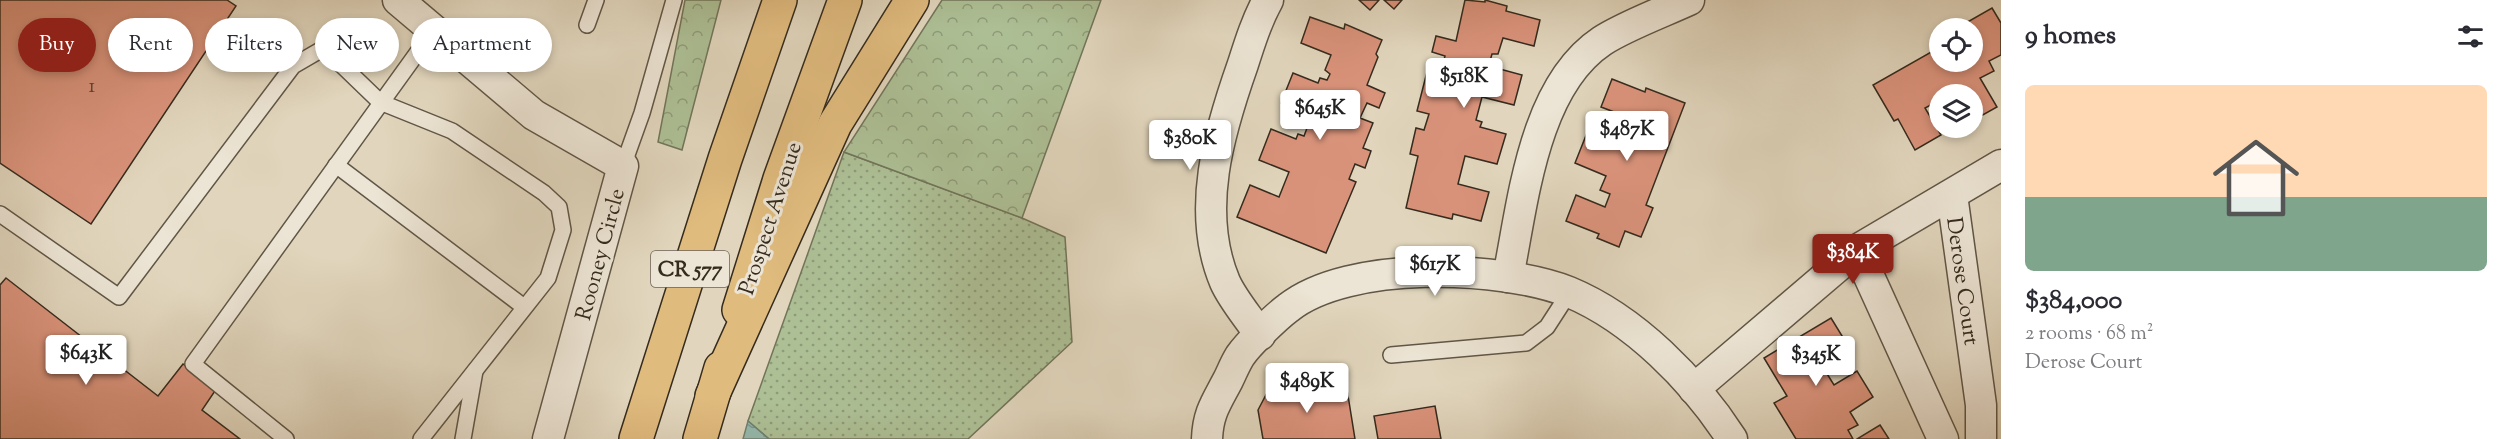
<!DOCTYPE html>
<meta charset="utf-8">
<style>
body{margin:0;font-family:"Sorts Mill Goudy",serif;background:#f2f2f3;color:#2b2b33;height:100vh;display:flex;flex-direction:column;font-size:22px;white-space:nowrap}
*{box-sizing:border-box;margin:0}
p{font-size:20px;color:#7c7c81}
.icon{flex:none;width:33px;height:33px;fill:none;stroke:currentColor;stroke-width:2;stroke-linecap:round;stroke-linejoin:round}
.map{position:relative;flex:1;overflow:hidden}
.side{display:flex;flex-direction:column;background:#fff;width:510px}
.side>*{flex:none}
.banner{position:absolute;left:18px;top:18px;width:570px;height:54px;display:flex;gap:12px}
.controls{position:absolute;left:1929px;top:18px;display:grid;gap:12px}
.controls a{display:grid;place-items:center;width:54px;height:54px;border-radius:50%;background:#fff;box-shadow:0 3px 9px #0003;font-size:30px}
.price{position:absolute;translate:-50% -51px;padding:0 14px;border-radius:6px;background:#fff;color:#222;font-size:20px;line-height:39px;filter:drop-shadow(0 2px 3px #0008)}
.price::after{content:'';position:absolute;left:50%;top:36px;width:18px;height:14px;margin-left:-9px;background:inherit;clip-path:polygon(0 0,100% 0,50% 100%)}
.price.on{background:#8f2418;color:#fff}
ul{padding:0;list-style:none}
li{display:grid;align-content:center;gap:12px;height:318px;padding:0 24px}
li+li{border-top:2px solid #e1e1e2}
li span{display:grid;place-items:center;height:186px;border-radius:9px;color:#555}
li>.icon{margin-inline-start:auto}
span .icon{width:108px;height:108px;fill:#fffc;stroke-width:1}
li b{font-size:26px}
h2{display:flex;justify-content:space-between;align-items:center;height:72px;padding:0 24px;font-size:26px}
.tag{padding:0 21px;border-radius:27px;background:#fff;box-shadow:0 3px 9px #0003;font-size:21px;line-height:54px}
.tag.on{background:#8f2418;color:#fff}
main{display:flex;flex:1;min-height:0}
.map>svg:first-child{display:block}
.grass{fill:url(#grass-dots);stroke:#71755a;stroke-width:1.5}
.forest{fill:url(#forest-crowns);stroke:#71755a;stroke-width:1.5}
.water{fill:url(#water-ripples);stroke:#6f8073;stroke-width:1.5}
.building{fill:#da937b;stroke:#352b1e;stroke-width:1.5}
.lines{fill:none;stroke-linecap:round;stroke-linejoin:round}
.service-casing{stroke:#605646;stroke-width:18}
.minor-casing{stroke:#605646;stroke-width:33}
.primary-casing{stroke:#352b1e;stroke-width:36}
.motorway-casing{stroke:#352b1e;stroke-width:36}
.service{stroke:#ece4d4;stroke-width:15}
.minor{stroke:#ece4d4;stroke-width:30}
.primary{stroke:#e0bb7e;stroke-width:33}
.motorway{stroke:#e0bb7e;stroke-width:33}
.labels{text-anchor:middle;stroke-width:6;stroke-linejoin:round;paint-order:stroke}
.number-label{font-size:20px;fill:#5e4535}
.shield{fill:#ece4d4;stroke:#6c6255;stroke-width:1.5}
.shield-label{font-size:21px;font-weight:bold;fill:#352b1e}
.street-label{font-size:22px;fill:#352b1e;stroke:#ece4d4}
</style>
<main>
<div class="map">
<svg width="2001" height="439" viewBox="0 0 2001 439">
<defs>
<pattern id="grass-dots" width="8" height="8" patternUnits="userSpaceOnUse" patternTransform="scale(1.5)"><rect width="8" height="8" fill="#adbf95"/><path d="M2 2h.1M6 6h.1" fill="none" stroke="#8e9b79" stroke-width="1.8" stroke-linecap="round"/></pattern>
<pattern id="forest-crowns" width="20" height="18" patternUnits="userSpaceOnUse" patternTransform="scale(1.5)"><rect width="20" height="18" fill="#adbf95"/><path d="M2 6a3 3 0 1 1 6 0M12 15a3 3 0 1 1 6 0" fill="none" stroke="#8e9b79"/></pattern>
<pattern id="water-ripples" width="26" height="14" patternUnits="userSpaceOnUse" patternTransform="scale(1.5)"><rect width="26" height="14" fill="#95b9ac"/><path d="M2 4q2-2 4 0t4 0M15 11q2-2 4 0t4 0" fill="none" stroke="#7a978b"/></pattern>
</defs>
<rect width="100%" height="100%" fill="#e1d6bd"/>
<filter id="stains"><feTurbulence type="fractalNoise" baseFrequency=".00333" numOctaves="4"/><feColorMatrix values="0 0 0 0 .2 0 0 0 0 .09 0 0 0 0 .02 0 0 0 .5 -.17"/></filter>
<radialGradient id="worn" r=".72"><stop offset=".6" stop-color="#630" stop-opacity="0"/><stop offset="1" stop-color="#630" stop-opacity=".3"/></radialGradient>
<polygon class="grass" points="844,152 1022,218 1065,237 1072,342 968,439 769,439 748,421"/>
<g class="forest">
<polygon points="685,0 721,0 682,150 658,142"/>
<polygon points="942,0 1101,0 1022,218 844,152"/>
</g>
<polygon class="water" points="748,421 769,439 743,439"/>
<g class="building">
<polygon points="0,0 227,0 236,6 91,224 0,163"/>
<polygon points="1359,0 1379,0 1370,10"/>
<polygon points="1384,0 1402,0 1394,9"/>
<polygon points="1465,0 1485,2 1485,0 1507,6 1506,11 1540,20 1534,46 1503,38 1498,54 1492,54 1490,61 1498,63 1496,68 1522,75 1514,105 1482,97 1476,120 1482,122 1480,127 1506,134 1497,164 1465,156 1458,184 1489,192 1481,221 1453,214 1452,219 1406,208 1418,156 1410,154 1416,128 1424,130 1429,114 1417,111 1428,68 1441,71 1445,56 1432,52 1436,36 1456,41"/>
<polygon points="1992,8 2001,23 2001,55 1989,61 1994,71 1980,78 1997,107 1972,121 1972,94 1940,94 1940,100 1925,108 1941,135 1915,150 1898,119 1894,121 1873,85 1940,47 1940,62 1972,62 1972,28 1967,28 1964,24"/>
<polygon points="1310,17 1344,29 1345,24 1382,40 1376,54 1378,57 1367,85 1385,93 1379,108 1367,103 1360,118 1373,123 1363,148 1371,151 1365,168 1355,164 1349,179 1356,182 1326,253 1237,217 1250,185 1279,197 1289,172 1259,160 1271,129 1296,139 1298,134 1304,136 1312,115 1281,103 1293,73 1318,83 1320,78 1327,80 1330,74 1325,70 1331,55 1301,43"/>
<polygon points="1612,79 1645,92 1646,88 1685,103 1646,205 1653,208 1641,237 1625,231 1619,247 1597,238 1599,234 1566,221 1576,195 1605,207 1610,194 1600,190 1606,176 1575,163 1587,133 1620,145 1630,118 1601,107"/>
<polygon points="6,278 158,396 183,364 217,388 202,410 240,439 0,439 0,285"/>
<polygon points="1831,318 1847,344 1819,361 1834,385 1857,371 1873,397 1850,412 1858,425 1848,430 1853,439 1796,439 1774,403 1787,396 1764,358"/>
<polygon points="1346,383 1355,439 1263,439 1258,410 1268,391 1288,389 1298,391"/>
<polygon points="1435,406 1441,439 1378,439 1374,416"/>
<polygon points="1880,425 1889,439 1857,439"/>
</g>
<g class="lines">
<g class="service-casing">
<g id="service">
<polyline points="587,25 596,0"/>
<polyline points="336,165 524,307"/>
<polyline points="623,166 642,113 674,0"/>
<polyline points="0,214 119,297 293,66 324,48 380,102 452,131 544,193 559,207 563,230 548,278 421,439"/>
<polyline points="1391,355 1526,343 1547,327 1569,293"/>
<polyline points="286,439 193,364 433,31"/>
<polyline points="463,439 475,371"/>
</g>
</g>
<g class="minor-casing">
<g id="minor">
<polyline points="398,0 534,115 623,166 548,439"/>
<polyline points="1952,195 1981,405 1981,439"/>
<polyline points="1857,250 1943,439"/>
<path d="M1508,277C1523,203 1533,87 1602,41C1625,26 1663,12 1689,0"/>
<path d="M1260,335C1249,318 1233,300 1225,282C1195,211 1219,132 1243,64C1250,42 1257,20 1268,0"/>
<polyline points="1694,389 1857,250 2001,165"/>
<path d="M1207,439C1208,413 1216,403 1228,380C1232,372 1235,364 1240,356C1248,344 1276,317 1288,308C1348,260 1500,265 1569,292C1634,319 1694,380 1732,439"/>
</g>
</g>
<g class="primary-casing">
<g id="primary">
<polyline points="739,310 780,179 845,0"/>
<polyline points="636,439 725,159 780,0"/>
<polyline points="700,439 721,368"/>
</g>
</g>
<g class="motorway-casing">
<polyline id="motorway" points="712,396 835,124 912,0"/>
</g>
<use href="#service" class="service"/>
<use href="#minor" class="minor"/>
<use href="#primary" class="primary"/>
<use href="#motorway" class="motorway"/>
</g>
<g class="labels">
<g class="number-label">
<text x="92" y="92">1</text>
</g>
<rect class="shield" x="651" y="251" width="78" height="36" rx="4.5"/>
<g class="shield-label">
<text x="690" y="276">CR 577</text>
</g>
<g class="street-label">
<text transform="translate(769 218) rotate(-72)" y="8">Prospect Avenue</text>
<text transform="translate(599 254) rotate(-75)" y="8">Rooney Circle</text>
<text transform="translate(1964 281) rotate(82)" y="8">Derose Court</text>
</g>
</g>
<rect width="100%" height="100%" filter="url(#stains)"/>
<rect width="100%" height="100%" fill="url(#worn)"/>
</svg>
<div class="controls">
<a><svg class="icon" aria-label="locate" viewBox="0 0 24 24"><circle cx="12" cy="12" r="6"/><path d="M12 2v4M12 18v4M2 12h4M18 12h4"/></svg></a>
<a><svg class="icon" aria-label="layers" viewBox="0 0 24 24"><path d="M12 4l9 5-9 5-9-5zM3 14l9 5 9-5"/></svg></a>
</div>
<b class="price" style="left:1464px;top:109px">$518K</b>
<b class="price" style="left:1320px;top:141px">$645K</b>
<b class="price" style="left:1627px;top:162px">$487K</b>
<b class="price" style="left:1190px;top:171px">$380K</b>
<b class="price on" style="left:1853px;top:285px">$384K</b>
<b class="price" style="left:1435px;top:297px">$617K</b>
<b class="price" style="left:86px;top:386px">$643K</b>
<b class="price" style="left:1816px;top:387px">$345K</b>
<b class="price" style="left:1307px;top:414px">$489K</b>
<div class="banner">
<a class="tag on">Buy</a>
<a class="tag">Rent</a>
<a class="tag">Filters</a>
<a class="tag">New</a>
<a class="tag">Apartment</a>
</div>
</div>
<section class="side">
<h2>9 homes<svg class="icon" aria-label="filters" viewBox="0 0 24 24"><path d="M4 7h16M4 17h16"/><circle cx="9" cy="7" r="2"/><circle cx="15" cy="17" r="2"/></svg></h2>
<ul>
<li><span style="background:linear-gradient(#ffd9b3 60%,#7fa58c 0)"><svg class="icon" aria-label="home" viewBox="0 0 24 24"><path d="M3 11l9-7 9 7M6 9v11h12V9"/></svg></span><div><b>$384,000</b><p>2 rooms · 68 m²</p><p>Derose Court</p></div></li>
</ul>
</section>
</main>
